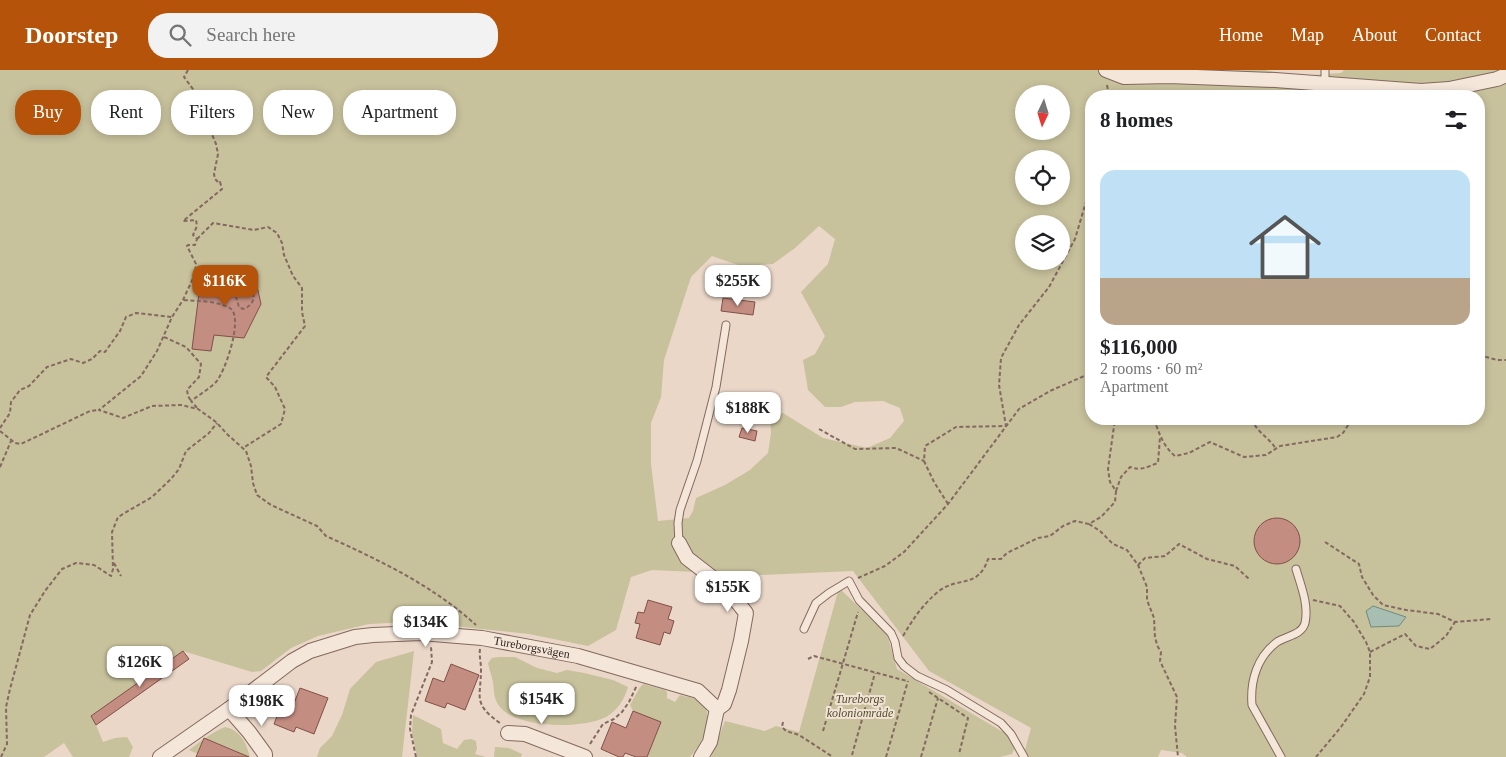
<!DOCTYPE html>
<meta charset="utf-8">
<style>
body{margin:0;font-family:Georgia,serif;background:#f2f2f2;color:#202124;height:100vh;display:flex;flex-direction:column;font-size:19px;white-space:nowrap}
*{box-sizing:border-box;margin:0}
p{font-size:16px;color:#757577}
.icon{flex:none;width:28px;height:28px;fill:none;stroke:currentColor;stroke-width:2;stroke-linecap:round;stroke-linejoin:round}
.map{position:relative;flex:1;overflow:hidden}
.details{position:absolute;left:1085px;top:20px;width:400px;height:335px;display:flex;flex-direction:column;background:#fff;border-radius:20px;box-shadow:0 2px 8px #0003}
.details>*{flex:none}
.guide{position:absolute;left:15px;top:20px;width:475px;height:45px;display:flex;gap:10px}
.needle{width:32px;rotate:184deg}
.fabs{position:absolute;left:1015px;top:15px;display:grid;gap:10px}
.fabs a{display:grid;place-items:center;width:55px;height:55px;border-radius:50%;background:#fff;box-shadow:0 2px 8px #0003;font-size:25px}
.price{position:absolute;translate:-50% -42px;padding:0 11px;border-radius:10px;background:#fff;color:#222;font-size:16px;line-height:32px;filter:drop-shadow(0 1px 2px #0008)}
.price::after{content:'';position:absolute;left:50%;top:30px;width:15px;height:11px;margin-left:-8px;background:inherit;clip-path:polygon(0 0,100% 0,50% 100%)}
.price.on{background:#b45309;color:#fff}
ul{padding:0;list-style:none}
li{display:grid;align-content:center;gap:10px;height:265px;padding:0 15px}
li+li{border-top:1px solid #e0e0e0}
li span{display:grid;place-items:center;height:155px;border-radius:15px;color:#555}
li>.icon{margin-inline-start:auto}
span .icon{width:90px;height:90px;fill:#fffc;stroke-width:1}
li b{font-size:21px}
h2{display:flex;justify-content:space-between;align-items:center;height:60px;padding:0 15px;font-size:21px}
.pill{padding:0 18px;border-radius:20px;background:#fff;box-shadow:0 2px 8px #0003;font-size:18px;line-height:45px}
.pill.on{background:#b45309;color:#fff}
header{display:flex;align-items:center;gap:30px;box-sizing:border-box;height:70px;padding:0 25px;background:#b45309;color:#fff}
header strong{font-size:24px}
nav{display:flex;gap:28px;margin-inline-start:auto;font-size:18px}
.search{width:350px;height:45px;background:#f2f2f2;display:flex;align-items:center;gap:12px;box-sizing:border-box;padding:0 18px;border-radius:20px;color:#757577;font-size:19px}
.map>svg:first-child{display:block}
.green{fill:#c7c19c;fill-rule:evenodd}
.water{fill:#a8beb2;stroke:#708b7e}
.building{fill:#c48d82;stroke:#805047}
.lines{fill:none;stroke-linecap:round;stroke-linejoin:round}
.service-casing{stroke:#83695f;stroke-width:9}
.minor-casing{stroke:#83695f;stroke-width:16}
.path{stroke:#83695f;stroke-width:2;stroke-dasharray:4 2.5;stroke-linecap:butt}
.service{stroke:#f5e6da;stroke-width:7}
.minor{stroke:#f5e6da;stroke-width:14}
.labels{text-anchor:middle;stroke-width:4;stroke-linejoin:round;paint-order:stroke}
.street-label{font-size:12px;fill:#352621;stroke:#f2e3d6}
.park-label{font-size:12px;font-style:italic;fill:#4f502a;stroke:#f2e3d6}
</style>
<header>
<strong>Doorstep</strong>
<div class="search"><svg class="icon" aria-label="search" viewBox="0 0 24 24"><circle cx="10" cy="10" r="6"/><path d="M15 15l6 6"/></svg>Search here</div>
<nav><a>Home</a><a>Map</a><a>About</a><a>Contact</a></nav>
</header>
<div class="map">
<svg width="1506" height="687" viewBox="0 0 1506 687">
<rect width="100%" height="100%" fill="#ead7c8"/>
<g class="green">
<path d="M0,0H1265L1297,6L1341,3L1344,0H1506V687H1187L1182,683L1161,680L1158,687H1023L1031,658L929,601L853,501L761,505L652,500L631,507L616,560L588,576L529,564L454,556L409,552L369,554L318,566L291,578L261,601L252,602L183,581L91,646L96,655L103,672L115,668L127,667L133,677L129,687H73L64,673L44,687H0ZM1024,24H1061V61H1024ZM1091,26H1479V349H1091ZM1024,89H1061V126H1024ZM1024,154H1061V191H1024ZM819,156L835,169L828,194L801,222L825,266L815,284L803,290L808,320L825,337H841L855,332L883,331L900,338L904,351L890,368L867,378L823,368L783,343L770,345L771,363L768,383L750,400L725,415L696,428L693,441L689,448L658,451L651,394V353L661,327L664,290L691,207L712,186L741,196L773,194L795,178Z"/>
<polygon points="839,518 887,564 897,599 1018,671 1012,684 1000,687 711,687 725,651 765,661 776,656 799,662"/>
<polygon points="414,581 402,687 317,687 320,678 332,666 342,645 350,619 376,592"/>
<path d="M499,587H515L537,598L557,603L567,600L584,603L613,610L628,617C624,630 618,640 606,647C583,659 518,659 500,637C492,628 495,618 492,608C491,603 489,599 488,593L492,588Z"/>
<path d="M643,614L665,620L667,622V628L675,632L680,625C687,627 697,628 703,633C707,636 706,639 707,643C709,660 701,674 690,687H647L660,652L633,641L630,635L639,619Z"/>
<polygon points="413,645 441,659 443,673 457,679 464,670 471,669 476,671 477,679 475,684 486,687 417,687 412,663"/>
<path d="M225,657C240,660 246,672 250,687H234L236,681L204,668L198,684L189,680C201,671 211,663 225,657Z"/>
<polygon points="495,677 509,678 522,684 521,687 494,687"/>
</g>
<polygon class="water" points="1373,536 1406,547 1399,556 1371,557 1366,541"/>
<g class="building">
<polygon points="217,199 254,203 261,234 244,268 214,265 211,281 192,279 201,207 217,209"/>
<polygon points="723,228 755,232 753,245 721,241"/>
<polygon points="742,358 757,361 755,371 739,367"/>
<circle cx="1277" cy="471" r="23"/>
<polygon points="648,530 672,537 668,549 674,551 670,564 664,562 660,575 636,568 640,554 635,553 638,542 644,543"/>
<polygon points="183,581 189,589 96,655 91,646"/>
<polygon points="451,594 479,605 465,640 447,633 445,638 425,631 433,608 444,612"/>
<polygon points="300,618 328,628 314,664 296,657 294,662 274,654 283,631 293,636"/>
<polygon points="633,641 661,652 647,687 636,687 625,683 623,687 619,687 601,679 612,652 626,658"/>
<polygon points="204,668 249,687 196,687"/>
</g>
<g class="lines">
<g class="service-casing">
<g id="service">
<polyline points="1325,0 1325,13"/>
<polyline points="679,473 678,453 680,440 697,391 716,317 726,255"/>
<polyline points="804,559 816,533 829,523 849,511 859,530 891,563 895,572 898,588 904,596 917,606 947,620 1001,653 1011,664 1024,687"/>
<path d="M1281,687L1252,635C1250,611 1257,587 1277,572C1286,566 1302,565 1305,553C1309,535 1301,516 1296,499"/>
</g>
</g>
<g class="minor-casing">
<g id="minor">
<polyline points="1106,0 1124,7 1169,6 1275,10 1421,21 1449,19 1497,9 1506,5"/>
<polyline points="679,473 687,488 727,519 746,543 741,571 729,620 724,634 717,639"/>
<polyline points="229,639 249,662 265,684 265,687"/>
<polyline points="508,663 525,664 585,687"/>
<path id="s1" d="M160,687L229,639L292,591L310,581L355,567L373,565L421,563L482,568L578,586L698,621L717,639"/>
<polyline points="701,687 710,672 717,639"/>
</g>
</g>
<g class="path">
<path d="M188,0L184,7L198,26L212,37L211,62L216,74L218,84L214,104L215,109L219,113L220,112L222,119L183,151L196,150L197,156L193,165L197,169L195,175H188L187,176L196,194L195,204L183,230L172,247L157,281L141,306L99,340L123,348L152,336L181,335L198,339L216,352L228,365L246,381L251,396L253,413L257,425L271,435L317,456L326,466C379,490 432,515 476,555"/>
<polyline points="1107,15 1109,26"/>
<polyline points="1196,20 1196,26"/>
<polyline points="197,169 213,153 254,160 268,157 277,163 282,173 284,185 293,206 302,218 302,242 305,256 266,307 275,317 285,339 281,354 243,378"/>
<path d="M195,204H209L215,197L230,199L233,205L240,209L241,213L236,227L239,237L243,239C252,236 256,229 252,220L240,218"/>
<path d="M184,230C195,231 224,231 232,240C242,252 225,302 216,312C209,319 199,325 191,331L198,339"/>
<polyline points="164,267 186,277 201,294 199,307 187,320 188,326 191,331"/>
<polyline points="1479,285 1497,290 1506,290"/>
<path d="M1154,349C1159,363 1163,376 1175,386L1189,383L1210,372L1244,387L1266,385L1280,376L1337,367L1343,363L1352,349"/>
<path d="M1252,349C1256,362 1269,367 1276,379"/>
<polyline points="0,358 10,343 11,332 20,320 29,316 47,297 71,289 83,293 92,289 100,281 105,282 120,261 126,247 136,243 172,247"/>
<polyline points="819,359 855,379 896,378 924,391"/>
<polyline points="0,361 15,373 21,374 90,341 98,340"/>
<polyline points="0,397 11,371"/>
<path d="M1116,421L1121,407L1130,397C1141,401 1147,397 1158,393L1160,367"/>
<polyline points="948,434 934,412 924,391 925,376 956,357 1006,356 999,315 1001,288 1019,255 1049,217 1075,169 1091,115"/>
<polyline points="1089,454 1100,461 1113,474 1127,480 1138,495 1147,517 1147,530 1154,548 1155,568 1158,577 1161,582 1160,591 1177,627 1175,656 1178,687"/>
<polyline points="1325,472 1359,494 1362,507 1373,525 1383,535 1406,540 1438,544 1455,552 1491,549"/>
<polyline points="114,493 121,506"/>
<polyline points="1138,495 1145,488 1165,486 1179,474 1207,489 1235,496 1250,510"/>
<polyline points="858,508 885,496 904,482 948,434 1019,339 1050,321 1091,303"/>
<polyline points="1313,530 1340,536 1354,552 1366,572 1370,582 1370,607 1364,624 1341,657 1316,687"/>
<path d="M903,566C913,549 923,534 939,521C959,506 978,519 988,489H1001L1007,483L1038,468L1050,466L1063,456L1075,451L1089,454L1101,447L1115,432L1116,421L1110,412L1108,399L1115,349"/>
<path d="M480,579C479,586 481,592 481,599C481,628 472,633 500,653"/>
<polyline points="1370,582 1405,564 1416,576 1430,579 1446,566 1455,552"/>
<polyline points="808,589 814,586 907,611"/>
<polyline points="929,622 968,648 959,684"/>
<polyline points="783,652 782,657 786,661 799,665 833,687"/>
<polyline points="823,661 858,542"/>
<polyline points="590,674 603,654 614,649 622,642 629,632 637,615"/>
<polyline points="852,685 875,603"/>
<polyline points="1,687 7,674 6,637 10,619 30,545 45,521 62,499 76,493 94,495 111,506 113,499 112,462 118,447 152,427 171,409 179,399 186,381 209,363 217,353"/>
<polyline points="416,687 410,659 411,645 432,592 431,577"/>
<polyline points="886,687 908,611"/>
<polyline points="921,687 938,628"/>
</g>
<use href="#service" class="service"/>
<use href="#minor" class="minor"/>
</g>
<g class="labels">
<g class="street-label">
<text dy="4" stroke="none"><textPath href="#s1" startOffset="409">Tureborgsvägen</textPath></text>
</g>
<g class="park-label">
<text x="860" y="633">Tureborgs<tspan x="860" dy="14">koloniområde</tspan></text>
</g>
</g>
</svg>
<div class="fabs">
<a><svg class="needle" viewBox="-14 -14 28 28"><path d="M0-13l5 13h-10z" fill="#e53935"/><path d="M0 13l5-13h-10z" fill="#757577"/></svg></a>
<a><svg class="icon" aria-label="locate" viewBox="0 0 24 24"><circle cx="12" cy="12" r="6"/><path d="M12 2v4M12 18v4M2 12h4M18 12h4"/></svg></a>
<a><svg class="icon" aria-label="layers" viewBox="0 0 24 24"><path d="M12 4l9 5-9 5-9-5zM3 14l9 5 9-5"/></svg></a>
</div>
<b class="price on" style="left:225px;top:237px">$116K</b>
<b class="price" style="left:738px;top:237px">$255K</b>
<b class="price" style="left:748px;top:364px">$188K</b>
<b class="price" style="left:728px;top:543px">$155K</b>
<b class="price" style="left:426px;top:578px">$134K</b>
<b class="price" style="left:140px;top:618px">$126K</b>
<b class="price" style="left:542px;top:655px">$154K</b>
<b class="price" style="left:262px;top:657px">$198K</b>
<div class="guide">
<a class="pill on">Buy</a>
<a class="pill">Rent</a>
<a class="pill">Filters</a>
<a class="pill">New</a>
<a class="pill">Apartment</a>
</div>
<section class="details">
<h2>8 homes<svg class="icon" aria-label="filters" viewBox="0 0 24 24"><path d="M4 7h16M4 17h16"/><circle cx="9" cy="7" r="2"/><circle cx="15" cy="17" r="2"/></svg></h2>
<ul>
<li><span style="background:linear-gradient(#bfe0f5 70%,#b9a48a 0)"><svg class="icon" aria-label="home" viewBox="0 0 24 24"><path d="M3 11l9-7 9 7M6 9v11h12V9"/></svg></span><div><b>$116,000</b><p>2 rooms · 60 m²</p><p>Apartment</p></div></li>
</ul>
</section>
</div>
